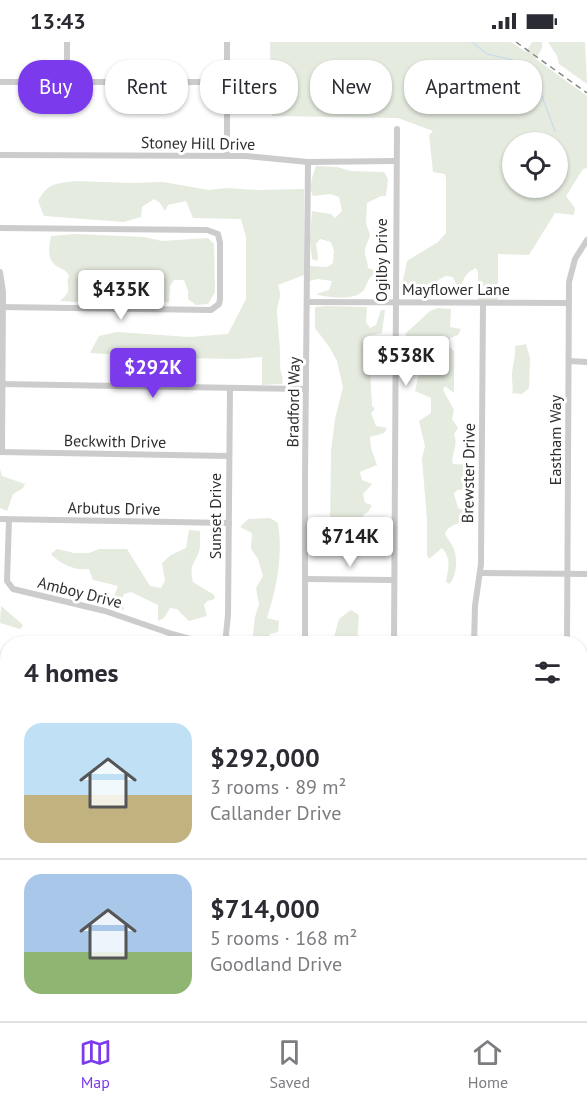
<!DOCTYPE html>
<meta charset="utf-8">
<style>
body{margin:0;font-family:"PT Sans",sans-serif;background:#f7f7f7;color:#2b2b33;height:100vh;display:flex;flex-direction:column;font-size:22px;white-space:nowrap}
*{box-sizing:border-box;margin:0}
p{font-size:20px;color:#7c7c81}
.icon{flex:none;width:33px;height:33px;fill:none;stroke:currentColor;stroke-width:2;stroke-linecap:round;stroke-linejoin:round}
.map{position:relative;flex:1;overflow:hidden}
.panel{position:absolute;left:0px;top:594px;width:588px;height:386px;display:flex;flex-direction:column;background:#fff;border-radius:24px 24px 0 0;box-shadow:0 2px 4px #0004}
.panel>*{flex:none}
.guide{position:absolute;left:18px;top:18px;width:552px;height:54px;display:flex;gap:12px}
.controls{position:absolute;left:502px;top:90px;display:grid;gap:12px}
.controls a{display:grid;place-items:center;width:66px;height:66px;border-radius:50%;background:#fff;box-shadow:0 2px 4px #0004;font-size:30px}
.price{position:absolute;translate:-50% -51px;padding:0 14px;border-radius:6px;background:#fff;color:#222;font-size:20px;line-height:39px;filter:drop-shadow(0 2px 3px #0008)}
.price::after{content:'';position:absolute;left:50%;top:36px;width:18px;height:14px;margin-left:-9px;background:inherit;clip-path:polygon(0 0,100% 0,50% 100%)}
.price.current{background:#7c3aed;color:#fff}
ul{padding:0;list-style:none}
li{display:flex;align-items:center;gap:18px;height:150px;padding:0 24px}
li+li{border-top:2px solid #e1e1e2}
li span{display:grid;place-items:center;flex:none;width:168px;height:120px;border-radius:18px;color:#555}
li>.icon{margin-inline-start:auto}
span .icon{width:72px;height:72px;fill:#fffc;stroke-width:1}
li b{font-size:26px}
h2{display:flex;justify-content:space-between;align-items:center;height:72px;padding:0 24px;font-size:26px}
.pill{padding:0 21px;border-radius:24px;background:#fff;box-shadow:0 2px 4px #0004;font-size:21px;line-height:54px}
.pill.current{background:#7c3aed;color:#fff}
.status{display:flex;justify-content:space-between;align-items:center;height:42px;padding:0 30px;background:#fff;direction:ltr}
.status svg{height:16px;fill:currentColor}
.tabs{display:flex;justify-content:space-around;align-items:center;height:84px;border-top:2px solid #e1e1e2;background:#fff;font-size:16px;color:#7c7c81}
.tabs a{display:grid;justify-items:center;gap:3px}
.tabs .current{color:#7c3aed}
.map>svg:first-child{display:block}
.green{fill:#e5ebdf;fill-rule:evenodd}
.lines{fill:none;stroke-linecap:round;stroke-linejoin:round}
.stream{stroke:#cedee8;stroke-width:1.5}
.minor{stroke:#ccc;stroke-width:6}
.rail{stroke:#848484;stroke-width:1.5;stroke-dasharray:6 4.5;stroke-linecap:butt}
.labels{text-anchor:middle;stroke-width:6;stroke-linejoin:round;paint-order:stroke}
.street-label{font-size:16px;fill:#2f2f2f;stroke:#fff}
</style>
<div class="status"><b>13:43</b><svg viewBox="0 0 49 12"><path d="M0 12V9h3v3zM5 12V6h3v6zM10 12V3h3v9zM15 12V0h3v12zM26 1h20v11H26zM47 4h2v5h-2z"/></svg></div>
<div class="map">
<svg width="587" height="979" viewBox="0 0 587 979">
<rect width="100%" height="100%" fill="#fff"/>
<g class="green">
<path d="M270,0H511L526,10L532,0H542V6L536,17L587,54V126L583,127L566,154L575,166L574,173L555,171L529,213L498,212V261H478V230L476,226C466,230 462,238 461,248L456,250L455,248L456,242L453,235L446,234L438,238L439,244L443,253L432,254L407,253L404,251L403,238L407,219L438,200L446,191V137L445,132L433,130L429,93L433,89L398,76L272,74ZM513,100H558V146H513Z"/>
<polygon points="548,0 585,0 587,42 559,22 557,14"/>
<path d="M316,124L337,125L351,129L384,130L388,137L386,154H381L367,161L366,181L370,193C369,198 366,202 365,207C364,214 368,219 368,226L373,228L374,232C367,237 368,241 364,248C355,259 328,256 316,252L329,248L332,239L318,237L309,239L310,224L327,225L333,221L334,209L331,200L320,197L316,202L318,215L317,219L312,217L310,198L312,169L331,172L335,176L342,169L339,155L330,152L313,154C308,146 313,132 316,124Z"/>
<path d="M76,139L132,141L163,140L209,148L226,146L258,148L304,147V233L278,243C283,256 277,259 277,271C278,289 281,306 280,324C280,331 284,335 282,342L262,343V315L235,317L187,316L164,313L139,314L90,311L99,294L117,290L189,295L228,292L246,257V195L241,177L193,176L186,159L168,163L165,169L160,161L154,157L142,165L141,175L124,180L44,174L38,159C49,140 55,142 76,139Z"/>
<path d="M75,192L144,195L162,199L208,196L214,202L215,250L208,262L196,263L188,257V249L184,238H174L170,244L169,260L142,261L127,258L126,245L120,240L110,242V257L96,261L60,259C75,247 64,245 69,234C67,229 64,228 58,225C46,218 49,206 51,194Z"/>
<path d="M326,264L367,265L366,280L370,286L376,283L381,268H385L382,291L368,294L365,297L369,309L372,364L375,367L371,371L376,384L387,386L384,391L370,395L371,406L377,423L360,430L362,438L372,442L363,452L365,461L372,463L368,470L363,473L368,489L365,497C353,500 342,497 330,494L331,409L335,377L343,345L337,319L330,306L315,286V265Z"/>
<path d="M438,266L451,267L450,285L461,287L458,293L450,296L447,303L454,309V351L445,344L443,348L454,368L452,377L458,386L454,392C459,406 450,412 453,422L473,423L477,433L475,446L457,448L454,452L458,466L475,474L473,478C462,482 450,480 445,492C447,496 451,501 453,505C458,514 457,536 449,542L446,540C448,527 452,517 442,506L429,517L427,513V477L422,417L425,404L419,379L431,371V356L415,349L419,331L424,319L405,292L430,269Z"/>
<path d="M526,302L530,316L529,346L522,352L512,351C514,344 511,338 512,331C513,321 516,314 515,304Z"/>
<polygon points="0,427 2,434 25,442 23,446 13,452 7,469 0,466"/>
<path d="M270,476L278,481C283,514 277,544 267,576L279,579L278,590L270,592L267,601H252L255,575L259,562L256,546L263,534L258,517L251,507L252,491L240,485L248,477Z"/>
<path d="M189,488L200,489C200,494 200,500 200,505C198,520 188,519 193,540L214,553L215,557L207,559L204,563L207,574L189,579L177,567L170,566L164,576L158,579V563L131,550L124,552L122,556L124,568L110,565L108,560L113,557L118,544L93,538L89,527C75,529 60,522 51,512L57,507L74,511H89L99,507H127L150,544L161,546L165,539L162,521L171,513L186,506Z"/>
<polygon points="1,564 21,581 23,584 20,587 0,581"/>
<polygon points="351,568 359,573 357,601 338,601 334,595 339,577"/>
<polygon points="587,633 587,889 580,885 580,635"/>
<polygon points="0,843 4,844 7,850 7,868 0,868"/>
<rect x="0" y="885" width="7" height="63"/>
<polygon points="581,963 587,967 587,979 403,979 409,973 481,974 481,972 580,972"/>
<polygon points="246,972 392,972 392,979 245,979"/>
</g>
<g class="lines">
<polyline class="stream" points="472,0 487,12 513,18 531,29 539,46 555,89"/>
<g class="minor">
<polyline points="67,0 67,40"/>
<polyline points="227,0 227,113"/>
<polyline points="0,40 227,40"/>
<polyline points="0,113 246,114 308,120 395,119"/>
<polyline points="0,186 207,188 218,192 220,201 220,257 219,262 211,268 0,265"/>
<polyline points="0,230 3,250 2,410"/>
<polyline points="307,260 568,261"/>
<polyline points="569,319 587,320"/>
<polyline points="0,342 306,347"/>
<polyline points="0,410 229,414"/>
<polyline points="0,477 229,481"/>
<polyline points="9,478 7,539 13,547 105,569 172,592 208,602"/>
<polyline points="480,531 587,532"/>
<polyline points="306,537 394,538"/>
<polyline points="225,602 228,573 230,346"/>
<polyline points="305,602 305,435 308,120"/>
<polyline points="394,602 397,87"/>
<polyline points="474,602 475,564 481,522 483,261"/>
<polyline points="567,602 569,240 575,217 587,198"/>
<polyline points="0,620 8,623"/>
<polyline points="0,728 8,728"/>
<polyline points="0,817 8,817"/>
<polyline points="0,875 8,875"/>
<polyline points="0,883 8,884"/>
<polyline points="580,958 587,963"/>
<polyline points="395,972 395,979"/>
</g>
<polyline class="rail" points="516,0 587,51"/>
</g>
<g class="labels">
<g class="street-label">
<text transform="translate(198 101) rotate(1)" y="6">Stoney Hill Drive</text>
<text transform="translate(381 218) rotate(-90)" y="6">Ogilby Drive</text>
<text x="456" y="253">Mayflower Lane</text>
<text transform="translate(293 360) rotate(-89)" y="6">Bradford Way</text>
<text transform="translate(555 398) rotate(-90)" y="6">Eastham Way</text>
<text transform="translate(115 399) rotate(1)" y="6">Beckwith Drive</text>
<text transform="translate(468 431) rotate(-89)" y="6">Brewster Drive</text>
<text transform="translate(114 466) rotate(1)" y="6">Arbutus Drive</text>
<text transform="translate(215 474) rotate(-90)" y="6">Sunset Drive</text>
<text transform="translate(80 550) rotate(14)" y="6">Amboy Drive</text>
</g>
</g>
</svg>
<div class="controls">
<a><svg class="icon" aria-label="locate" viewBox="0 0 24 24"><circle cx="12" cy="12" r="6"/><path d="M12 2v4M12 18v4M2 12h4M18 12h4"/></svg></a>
</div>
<b class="price" style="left:121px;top:279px">$435K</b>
<b class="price" style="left:406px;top:345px">$538K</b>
<b class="price current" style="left:153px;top:357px">$292K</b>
<b class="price" style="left:350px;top:526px">$714K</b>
<div class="guide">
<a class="pill current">Buy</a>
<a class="pill">Rent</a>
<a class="pill">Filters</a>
<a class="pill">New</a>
<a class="pill">Apartment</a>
</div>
<section class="panel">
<h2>4 homes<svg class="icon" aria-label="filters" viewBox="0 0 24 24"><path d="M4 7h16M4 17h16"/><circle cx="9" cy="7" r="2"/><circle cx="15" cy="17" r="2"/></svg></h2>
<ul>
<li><span style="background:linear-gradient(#bfe0f5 60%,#c2b280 0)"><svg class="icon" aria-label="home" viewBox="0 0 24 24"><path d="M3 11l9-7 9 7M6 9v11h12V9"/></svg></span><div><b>$292,000</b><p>3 rooms · 89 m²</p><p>Callander Drive</p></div></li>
<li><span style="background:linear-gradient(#a9c7e8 65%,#8fb573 0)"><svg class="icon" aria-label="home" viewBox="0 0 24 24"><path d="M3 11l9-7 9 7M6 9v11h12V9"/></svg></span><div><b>$714,000</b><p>5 rooms · 168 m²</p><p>Goodland Drive</p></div></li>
</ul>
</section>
</div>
<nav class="tabs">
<a class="current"><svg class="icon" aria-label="map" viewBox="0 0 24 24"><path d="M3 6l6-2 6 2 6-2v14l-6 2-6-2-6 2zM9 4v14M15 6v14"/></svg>Map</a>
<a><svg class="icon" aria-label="saved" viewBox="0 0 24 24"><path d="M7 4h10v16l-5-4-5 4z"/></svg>Saved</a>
<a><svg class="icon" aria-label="home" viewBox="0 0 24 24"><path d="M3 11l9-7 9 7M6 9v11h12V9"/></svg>Home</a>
</nav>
